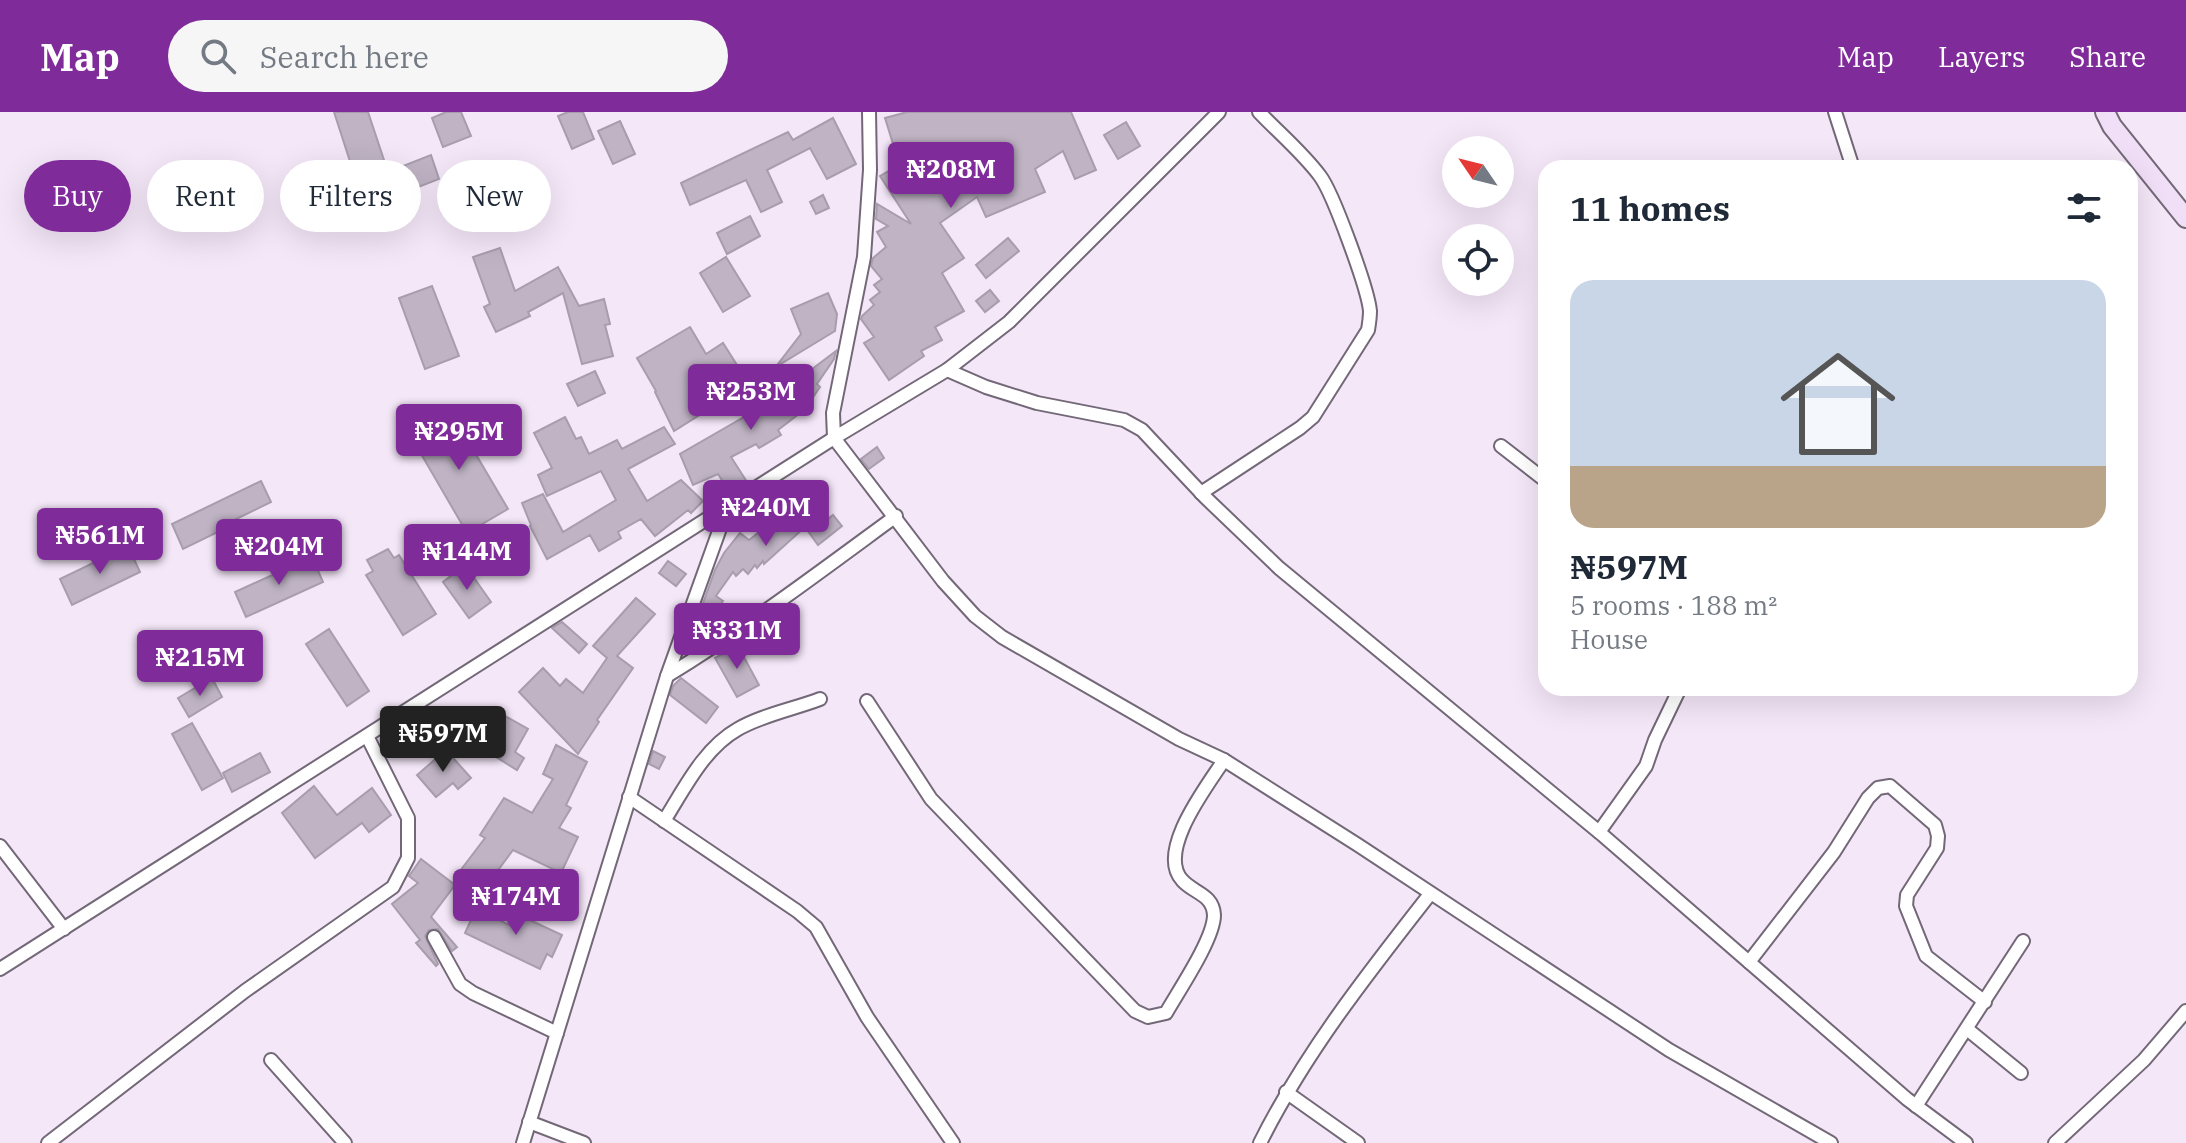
<!DOCTYPE html>
<meta charset="utf-8">
<style>
body{margin:0;font-family:"IBM Plex Serif",serif;background:#f6f6f7;color:#1f2937;height:100vh;display:flex;flex-direction:column;font-size:30px;white-space:nowrap}
*{box-sizing:border-box;margin:0}
p{font-size:26px;color:#747a83}
.icon{flex:none;width:44px;height:44px;fill:none;stroke:currentColor;stroke-width:2;stroke-linecap:round;stroke-linejoin:round}
.map{position:relative;flex:1;overflow:hidden}
.side{position:absolute;left:1538px;top:48px;width:600px;height:536px;display:flex;flex-direction:column;background:#fff;border-radius:24px;box-shadow:0 8px 32px #0002}
.side>*{flex:none}
.banner{position:absolute;left:24px;top:48px;width:760px;height:72px;display:flex;gap:16px}
.needle{width:52px;rotate:305deg}
.fabs{position:absolute;left:1442px;top:24px;display:grid;gap:16px}
.fabs a{display:grid;place-items:center;width:72px;height:72px;border-radius:50%;background:#fff;box-shadow:0 8px 32px #0002;font-size:40px}
.price{position:absolute;translate:-50% -68px;padding:0 18px;border-radius:8px;background:#802b9a;color:#fff;font-size:26px;line-height:52px;filter:drop-shadow(0 2px 4px #0008)}
.price::after{content:'';position:absolute;left:50%;top:48px;width:24px;height:18px;margin-left:-12px;background:inherit;clip-path:polygon(0 0,100% 0,50% 100%)}
.price.current{background:#222;color:#fff}
ul{padding:0;list-style:none}
li{display:grid;align-content:center;gap:16px;height:424px;padding:0 32px}
li+li{border-top:2px solid #e0e1e3}
li span{display:grid;place-items:center;height:248px;border-radius:24px;color:#555}
li>.icon{margin-inline-start:auto}
span .icon{width:144px;height:144px;fill:#fffc;stroke-width:1}
li b{font-size:34px}
h2{display:flex;justify-content:space-between;align-items:center;height:96px;padding:0 32px;font-size:34px}
.pill{padding:0 28px;border-radius:36px;background:#fff;box-shadow:0 8px 32px #0002;font-size:28px;line-height:72px}
.pill.current{background:#802b9a;color:#fff}
header{display:flex;align-items:center;gap:48px;box-sizing:border-box;height:112px;padding:0 40px;background:#802b9a;color:#fff}
header strong{font-size:38px}
nav{display:flex;gap:44px;margin-inline-start:auto;font-size:28px}
.search{width:560px;height:72px;background:#f6f6f7;display:flex;align-items:center;gap:20px;box-sizing:border-box;padding:0 28px;border-radius:44px;color:#747a83;font-size:30px}
.map>svg:first-child{display:block}
.building{fill:#bfb3c4;stroke:#a89dad;stroke-width:2}
.lines{fill:none;stroke-linecap:round;stroke-linejoin:round}
.minor-casing{stroke:#736877;stroke-width:16}
.secondary-casing{stroke:#736877;stroke-width:22}
.minor{stroke:#fff;stroke-width:12}
.secondary{stroke:#f1dff7;stroke-width:18}
</style>
<header>
<strong>Map</strong>
<div class="search"><svg class="icon" aria-label="search" viewBox="0 0 24 24"><circle cx="10" cy="10" r="6"/><path d="M15 15l6 6"/></svg>Search here</div>
<nav><a>Map</a><a>Layers</a><a>Share</a></nav>
</header>
<div class="map">
<svg width="2186" height="1031" viewBox="0 0 2186 1031">
<rect width="100%" height="100%" fill="#f4e7f8"/>
<g class="building">
<polygon points="334,0 368,0 388,60 431,43 439,67 395,84 401,101 370,111"/>
<polygon points="446,0 461,0 471,24 443,35 432,6"/>
<polygon points="568,0 583,0 594,27 572,37 558,4"/>
<polygon points="907,0 1071,0 1096,58 1075,67 1063,39 1035,57 1045,80 986,105 977,85 940,111 964,146 942,161 964,199 935,215 942,228 921,239 924,244 889,268 864,231 874,225 861,207 862,204 874,193 870,188 880,180 874,173 882,167 871,154 873,146 886,135 877,120 888,114 876,107 877,92 911,112 880,64 897,54 889,37 894,35 885,6"/>
<polygon points="833,6 856,52 827,67 810,36 767,58 782,90 761,100 746,68 690,93 681,71 788,20 793,28"/>
<polygon points="620,9 635,42 613,52 598,19"/>
<polygon points="1126,10 1140,34 1118,47 1104,23"/>
<polygon points="528,58 537,80 515,90 505,69"/>
<polygon points="823,83 829,96 816,102 810,90"/>
<polygon points="750,104 760,124 727,142 717,121"/>
<polygon points="1008,126 1019,139 986,166 976,153"/>
<polygon points="500,136 515,179 558,155 579,194 604,187 610,212 605,213 613,244 582,252 563,181 528,200 530,204 496,220 484,195 490,192 473,145"/>
<polygon points="726,145 750,184 723,200 700,161"/>
<polygon points="432,174 459,244 425,257 399,186"/>
<polygon points="990,178 999,189 985,200 976,189"/>
<polygon points="828,181 837,202 835,219 779,253 778,252 801,222 791,197"/>
<polygon points="690,215 706,242 723,231 749,272 674,319 655,280 656,279 637,246"/>
<polygon points="836,239 834,247 817,272 820,275 804,298 778,318 781,323 759,336 756,332 731,345 747,370 730,381 718,362 693,373 680,342 763,294"/>
<polygon points="595,259 605,281 578,294 567,272"/>
<polygon points="451,300 508,397 467,421 410,323"/>
<polygon points="565,305 576,327 581,325 589,342 617,328 622,337 664,315 675,332 628,357 647,389 681,368 703,389 691,401 688,398 655,424 641,407 618,420 621,426 599,439 590,423 547,447 530,414 531,413 522,391 543,382 563,420 616,388 601,359 547,384 538,363 552,356 534,321"/>
<polygon points="877,335 884,346 869,357 861,347"/>
<polygon points="261,369 271,390 230,410 232,413 183,437 172,412"/>
<polygon points="808,381 828,407 833,403 842,414 818,433 805,415 764,452 763,449 757,456 755,453 748,462 743,457 736,464 733,460 716,484 723,489 705,514 697,508 715,458 724,441 740,421 749,428 763,417 766,422 795,397 792,394"/>
<polygon points="128,434 140,460 72,493 60,467"/>
<polygon points="388,437 394,446 399,443 436,502 403,523 366,463 373,459 367,448"/>
<polygon points="312,445 323,470 246,505 235,480"/>
<polygon points="668,449 686,462 676,474 659,461"/>
<polygon points="465,453 491,490 469,506 443,470"/>
<polygon points="636,486 655,502 617,544 633,556 597,608 599,610 578,642 519,580 543,556 560,574 566,567 583,581 607,546 593,534"/>
<polygon points="562,510 587,532 579,541 552,516"/>
<polygon points="329,517 369,579 347,594 306,532"/>
<polygon points="738,534 759,573 737,585 715,546"/>
<polygon points="212,566 222,585 189,605 178,586"/>
<polygon points="681,566 718,595 706,611 670,583 673,574"/>
<polygon points="491,596 528,617 515,640 524,646 517,658 473,631"/>
<polygon points="192,611 223,666 202,678 172,622"/>
<polygon points="556,633 587,650 566,693 571,696 559,716 578,725 561,761 513,738 484,777 460,759 485,726 480,723 504,686 532,701 553,667 543,662"/>
<polygon points="446,638 471,666 458,677 453,671 436,685 417,663"/>
<polygon points="653,639 665,645 659,657 649,652"/>
<polygon points="260,641 270,660 232,680 223,661"/>
<polygon points="314,674 337,703 372,676 391,703 369,720 362,711 315,746 282,701"/>
<polygon points="421,747 455,773 431,805 457,835 452,839 438,817 429,818 425,824 438,852 436,854 416,831 420,828 392,792 418,771 409,764"/>
<polygon points="476,797 509,813 515,801 562,823 552,845 547,842 540,857 465,821"/>
</g>
<g class="lines">
<g class="minor-casing">
<g id="minor">
<polyline points="869,0 870,58 864,145 833,301 834,326 943,469 975,504 1002,525 1179,627 1224,648 1358,733 1669,938 1831,1031"/>
<polyline points="1835,0 1853,56"/>
<polyline points="947,258 986,275 1037,291 1124,308 1142,318 1205,385 1279,456 1599,720 1907,987 1966,1031"/>
<polyline points="1501,334 1546,369"/>
<path d="M1201,381L1300,316L1313,305L1368,218C1369,212 1370,205 1370,199C1368,177 1333,81 1320,64C1303,41 1279,21 1259,0"/>
<path d="M667,564C747,515 821,459 896,404"/>
<path d="M867,589L931,687L1135,899L1148,905L1166,901C1179,878 1214,827 1214,803C1213,782 1193,781 1182,768C1156,739 1208,673 1224,648"/>
<polyline points="629,685 797,799 816,815 867,905 953,1031"/>
<path d="M664,709C684,677 704,636 738,617C762,603 794,597 820,587"/>
<polyline points="1599,720 1646,654 1655,628 1680,576"/>
<polyline points="0,734 64,817"/>
<polyline points="434,825 460,872 473,881 557,921"/>
<polyline points="1749,850 1834,740 1868,686 1878,676 1890,674 1935,713 1938,724 1937,736 1907,783 1906,794 1926,844 1985,890"/>
<polyline points="0,857 834,326 947,258 1009,210 1219,0"/>
<polyline points="1967,917 2021,961"/>
<polyline points="271,948 345,1031"/>
<polyline points="1286,980 1358,1031"/>
<polyline points="1916,994 2023,829"/>
<polyline points="529,1010 584,1031"/>
<polyline points="48,1031 245,879 393,775 408,746 408,706 367,624"/>
<polyline points="523,1031 667,564 728,394"/>
<path d="M1260,1031C1305,941 1368,861 1430,782"/>
<polyline points="2055,1031 2144,948 2186,899"/>
</g>
</g>
<g class="secondary-casing">
<polyline id="secondary" points="2105,0 2112,14 2186,106"/>
</g>
<use href="#minor" class="minor"/>
<use href="#secondary" class="secondary"/>
</g>
</svg>
<div class="fabs">
<a><svg class="needle" viewBox="-14 -14 28 28"><path d="M0-13l5 13h-10z" fill="#e53935"/><path d="M0 13l5-13h-10z" fill="#747a83"/></svg></a>
<a><svg class="icon" aria-label="locate" viewBox="0 0 24 24"><circle cx="12" cy="12" r="6"/><path d="M12 2v4M12 18v4M2 12h4M18 12h4"/></svg></a>
</div>
<b class="price" style="left:951px;top:98px">₦208M</b>
<b class="price" style="left:751px;top:320px">₦253M</b>
<b class="price" style="left:459px;top:360px">₦295M</b>
<b class="price" style="left:766px;top:436px">₦240M</b>
<b class="price" style="left:100px;top:464px">₦561M</b>
<b class="price" style="left:279px;top:475px">₦204M</b>
<b class="price" style="left:467px;top:480px">₦144M</b>
<b class="price" style="left:737px;top:559px">₦331M</b>
<b class="price" style="left:200px;top:586px">₦215M</b>
<b class="price current" style="left:443px;top:662px">₦597M</b>
<b class="price" style="left:516px;top:825px">₦174M</b>
<div class="banner">
<a class="pill current">Buy</a>
<a class="pill">Rent</a>
<a class="pill">Filters</a>
<a class="pill">New</a>
</div>
<section class="side">
<h2>11 homes<svg class="icon" aria-label="filters" viewBox="0 0 24 24"><path d="M4 7h16M4 17h16"/><circle cx="9" cy="7" r="2"/><circle cx="15" cy="17" r="2"/></svg></h2>
<ul>
<li><span style="background:linear-gradient(#c9d6e8 75%,#b9a48a 0)"><svg class="icon" aria-label="home" viewBox="0 0 24 24"><path d="M3 11l9-7 9 7M6 9v11h12V9"/></svg></span><div><b>₦597M</b><p>5 rooms · 188 m²</p><p>House</p></div></li>
</ul>
</section>
</div>
